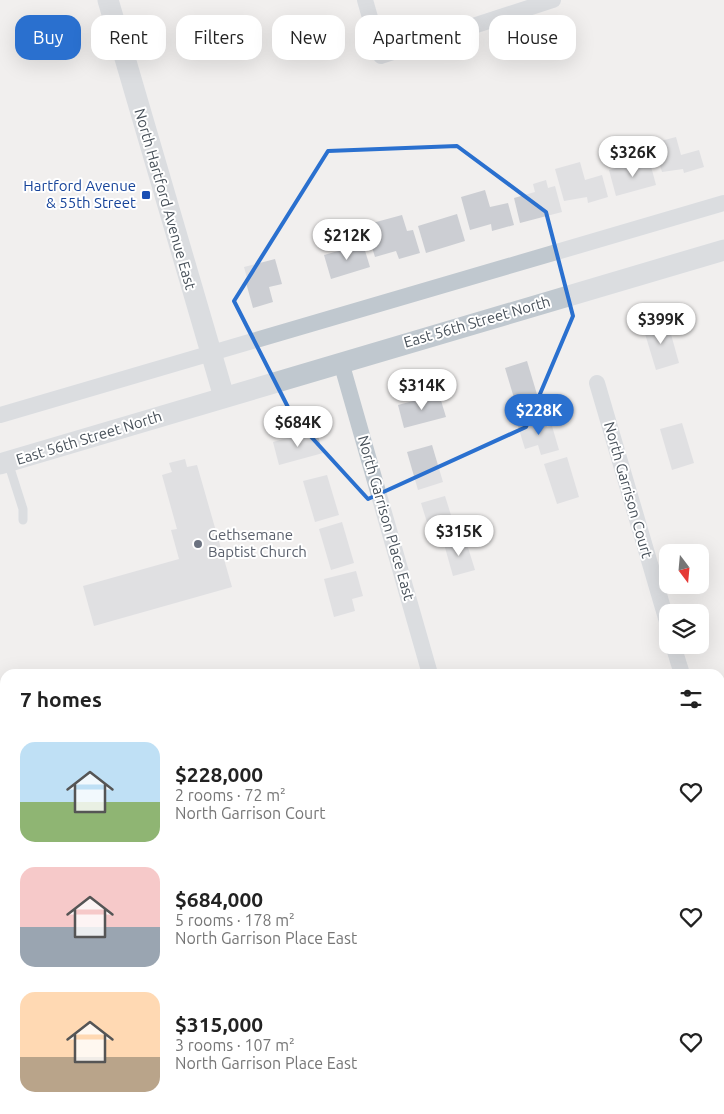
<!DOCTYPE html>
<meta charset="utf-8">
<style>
body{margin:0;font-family:Ubuntu,sans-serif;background:#f2f2f2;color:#222;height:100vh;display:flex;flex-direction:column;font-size:19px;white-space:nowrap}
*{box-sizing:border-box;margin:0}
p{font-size:16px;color:#767676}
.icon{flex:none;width:28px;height:28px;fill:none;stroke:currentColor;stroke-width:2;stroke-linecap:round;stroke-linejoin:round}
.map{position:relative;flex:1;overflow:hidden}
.panel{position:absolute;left:0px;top:669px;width:725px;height:446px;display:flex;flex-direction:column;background:#fff;border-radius:15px 15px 0 0;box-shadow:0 5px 20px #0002}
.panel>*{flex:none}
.banner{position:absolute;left:15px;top:15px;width:695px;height:45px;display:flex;gap:10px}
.needle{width:32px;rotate:164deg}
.tools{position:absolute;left:659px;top:544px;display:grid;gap:10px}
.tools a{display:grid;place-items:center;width:50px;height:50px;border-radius:10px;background:#fff;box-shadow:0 5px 20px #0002;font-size:25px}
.price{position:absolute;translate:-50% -42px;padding:0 11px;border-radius:18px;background:#fff;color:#222;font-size:16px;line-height:32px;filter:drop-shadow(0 1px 2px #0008)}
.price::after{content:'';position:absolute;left:50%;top:30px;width:15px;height:11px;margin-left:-8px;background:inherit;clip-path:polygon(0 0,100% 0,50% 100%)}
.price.on{background:#2a70cf;color:#fff}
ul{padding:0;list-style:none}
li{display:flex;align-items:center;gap:15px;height:125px;padding:0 20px}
li span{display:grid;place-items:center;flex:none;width:140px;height:100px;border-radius:15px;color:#555}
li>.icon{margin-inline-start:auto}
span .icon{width:60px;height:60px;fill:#fffc;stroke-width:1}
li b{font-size:21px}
h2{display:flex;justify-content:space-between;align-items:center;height:60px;padding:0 20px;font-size:21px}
.pill{padding:0 18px;border-radius:15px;background:#fff;box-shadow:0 5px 20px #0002;font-size:18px;line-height:45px}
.pill.on{background:#2a70cf;color:#fff}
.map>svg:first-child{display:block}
.building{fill:#ccced3}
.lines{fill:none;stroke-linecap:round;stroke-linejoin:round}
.service{stroke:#c0c8cf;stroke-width:9}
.minor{stroke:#c0c8cf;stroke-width:16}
.tertiary{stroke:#c0c8cf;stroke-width:21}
.marked{fill:none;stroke:#2a70cf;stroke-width:4;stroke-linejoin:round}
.transit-dot{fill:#1a4fb4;stroke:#fff;stroke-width:2}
.worship-dot{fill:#6b7280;stroke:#fff;stroke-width:2}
.labels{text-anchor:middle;stroke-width:4;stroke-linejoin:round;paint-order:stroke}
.transit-label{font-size:15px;fill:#164399;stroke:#fff;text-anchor:end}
.street-label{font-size:15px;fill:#48515a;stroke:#fff}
.worship-label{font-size:15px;fill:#5b616d;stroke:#fff;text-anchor:start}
</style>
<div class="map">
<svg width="724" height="1114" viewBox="0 0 724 1114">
<rect width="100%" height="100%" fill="#f1efee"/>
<g class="building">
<polygon points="676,137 681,155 699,150 704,167 684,173 683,169 662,172 653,143"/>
<polygon points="649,159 656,185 616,196 609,170"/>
<polygon points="580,162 585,180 602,175 608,197 588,203 587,197 564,201 555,169"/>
<polygon points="546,180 548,188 555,186 562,212 520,223 514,198 535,192 533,184"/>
<polygon points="485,190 490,207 508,203 514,225 492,231 491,224 470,230 461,197"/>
<polygon points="457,214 465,241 426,253 418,226"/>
<polygon points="402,215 407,231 413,230 420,253 399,259 396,251 375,257 365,225"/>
<polygon points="363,244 370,267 331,279 324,255"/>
<polygon points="275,259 282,284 269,287 273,302 253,308 245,279 247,278 244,267"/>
<polygon points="667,320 679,363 656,370 643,327"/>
<polygon points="527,361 539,401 517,408 505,368"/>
<polygon points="439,394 446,417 404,428 398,405"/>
<polygon points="544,417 547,427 552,426 559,450 541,455 538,445 525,449 518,426"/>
<polygon points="682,423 694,463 672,470 660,429"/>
<polygon points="316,430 323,453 279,465 273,442"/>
<polygon points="432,445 443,482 418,490 407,452"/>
<polygon points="567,457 579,497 557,504 544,464"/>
<polygon points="185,459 187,467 197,465 232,587 94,626 83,586 179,559 171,530 177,529 162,475 172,472 169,463"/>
<polygon points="327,475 339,515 315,522 303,481"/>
<polygon points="445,496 456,531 432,538 421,503"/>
<polygon points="342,522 354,563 331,570 319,529"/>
<polygon points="465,538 475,570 453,576 444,544"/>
<polygon points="356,571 363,596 352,599 355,611 334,617 324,579"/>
</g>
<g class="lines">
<polyline class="service" points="8,462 23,509 23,520"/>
<g class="minor">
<polyline points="365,0 381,56 553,0"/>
<polyline points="341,362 430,674"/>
<polyline points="597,383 668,625"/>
<polyline points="0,415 724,203"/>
<polyline points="673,645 682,674"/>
<polyline points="720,692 724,691"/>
<polyline points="720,941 724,940"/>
<polyline points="554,1110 555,1114"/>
</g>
<g class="tertiary">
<polyline points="108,0 224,397"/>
<polyline points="0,464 724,250"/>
</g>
</g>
<path d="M0 0H724V1114H0ZM457,146L546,212L573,316L526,427L368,499L293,417L234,301L328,151Z" fill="#f1efee" fill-opacity=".55" fill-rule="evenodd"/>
<path class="marked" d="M457,146L546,212L573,316L526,427L368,499L293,417L234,301L328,151Z"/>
<rect class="transit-dot" x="141" y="190" width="10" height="10" rx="2.5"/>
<circle class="worship-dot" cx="198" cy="544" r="5"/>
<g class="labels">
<g class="transit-label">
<text x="136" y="191">Hartford Avenue<tspan x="136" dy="17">&amp; 55th Street</tspan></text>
</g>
<g class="street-label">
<text transform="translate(165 199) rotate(74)" y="5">North Hartford Avenue East</text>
<text transform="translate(477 322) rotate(-16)" y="5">East 56th Street North</text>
<text transform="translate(89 438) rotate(-17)" y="5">East 56th Street North</text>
<text transform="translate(628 490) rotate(74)" y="5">North Garrison Court</text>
<text transform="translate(386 518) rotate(74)" y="5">North Garrison Place East</text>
</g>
<g class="worship-label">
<text x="208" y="540">Gethsemane<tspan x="208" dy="17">Baptist Church</tspan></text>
</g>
</g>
</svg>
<div class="tools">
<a><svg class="needle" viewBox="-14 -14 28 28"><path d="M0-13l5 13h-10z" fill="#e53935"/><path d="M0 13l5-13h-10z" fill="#767676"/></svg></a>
<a><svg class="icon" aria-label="layers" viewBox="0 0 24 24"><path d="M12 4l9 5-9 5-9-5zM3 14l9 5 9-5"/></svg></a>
</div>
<b class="price" style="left:633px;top:178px">$326K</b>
<b class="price" style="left:347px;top:261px">$212K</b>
<b class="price" style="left:661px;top:345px">$399K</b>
<b class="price" style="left:422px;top:411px">$314K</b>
<b class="price on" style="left:539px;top:436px">$228K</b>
<b class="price" style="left:298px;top:448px">$684K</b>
<b class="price" style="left:459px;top:557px">$315K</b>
<div class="banner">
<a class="pill on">Buy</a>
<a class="pill">Rent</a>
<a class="pill">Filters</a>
<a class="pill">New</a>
<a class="pill">Apartment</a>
<a class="pill">House</a>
</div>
<section class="panel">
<h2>7 homes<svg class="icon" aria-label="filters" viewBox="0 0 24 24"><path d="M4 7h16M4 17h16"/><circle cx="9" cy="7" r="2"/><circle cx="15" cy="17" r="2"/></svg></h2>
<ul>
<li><span style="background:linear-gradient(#bfe0f5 60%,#8fb573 0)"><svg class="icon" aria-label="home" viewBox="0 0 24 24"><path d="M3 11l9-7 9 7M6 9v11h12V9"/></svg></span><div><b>$228,000</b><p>2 rooms · 72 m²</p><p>North Garrison Court</p></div><svg class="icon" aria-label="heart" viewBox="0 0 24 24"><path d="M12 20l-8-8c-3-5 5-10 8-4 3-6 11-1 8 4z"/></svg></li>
<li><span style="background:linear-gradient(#f6c9c9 60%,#9aa5b1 0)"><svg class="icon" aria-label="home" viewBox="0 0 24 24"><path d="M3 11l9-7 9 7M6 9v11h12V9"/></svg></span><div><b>$684,000</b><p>5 rooms · 178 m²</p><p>North Garrison Place East</p></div><svg class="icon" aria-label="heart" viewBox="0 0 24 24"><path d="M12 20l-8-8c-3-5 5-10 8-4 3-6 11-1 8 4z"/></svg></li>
<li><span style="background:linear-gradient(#ffd9b3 65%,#b9a48a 0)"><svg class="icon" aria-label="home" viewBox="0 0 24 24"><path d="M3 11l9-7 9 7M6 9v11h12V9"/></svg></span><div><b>$315,000</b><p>3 rooms · 107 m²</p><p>North Garrison Place East</p></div><svg class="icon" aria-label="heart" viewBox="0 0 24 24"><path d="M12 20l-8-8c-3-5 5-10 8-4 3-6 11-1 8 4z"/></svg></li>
</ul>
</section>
</div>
